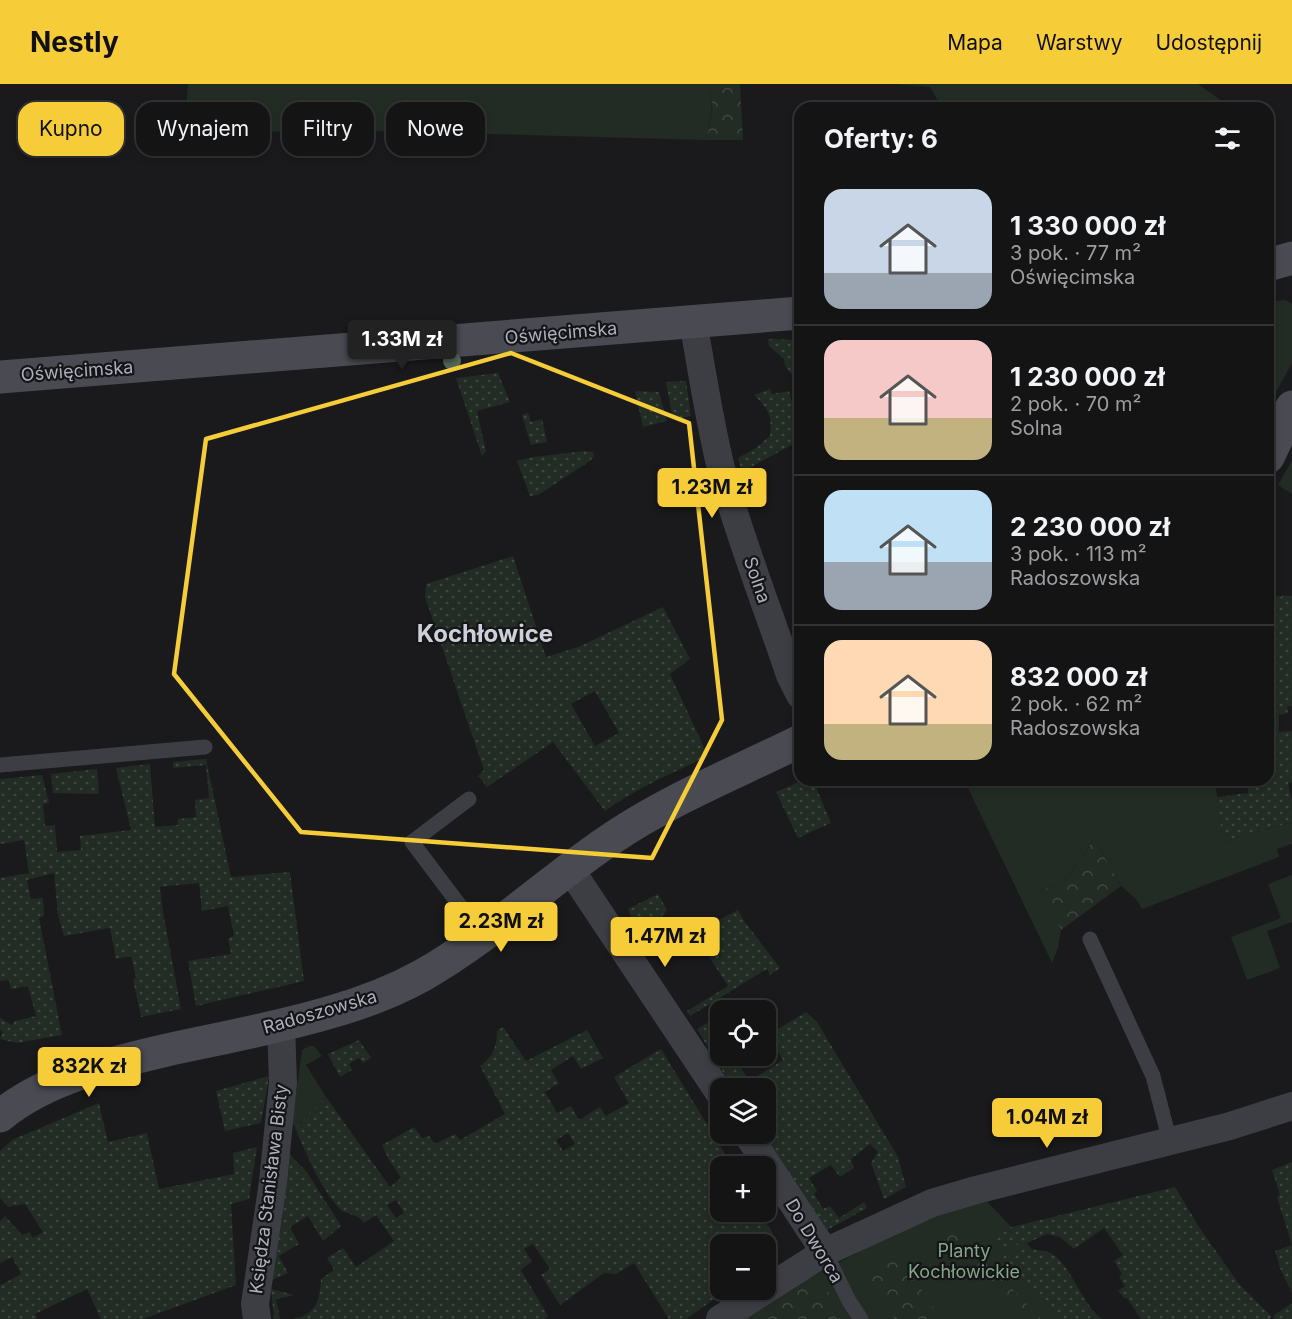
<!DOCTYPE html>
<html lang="pl">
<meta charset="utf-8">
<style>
body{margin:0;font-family:Inter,sans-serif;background:#212122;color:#f1f3f6;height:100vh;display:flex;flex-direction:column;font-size:22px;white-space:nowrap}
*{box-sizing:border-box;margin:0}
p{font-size:20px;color:#9d9ea0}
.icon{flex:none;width:33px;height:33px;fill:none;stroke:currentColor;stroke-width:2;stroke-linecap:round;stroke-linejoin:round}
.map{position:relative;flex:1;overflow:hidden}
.details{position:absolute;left:794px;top:18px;width:480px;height:684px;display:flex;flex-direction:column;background:#141415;border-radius:18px;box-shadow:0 3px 9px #0003,0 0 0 2px #333334}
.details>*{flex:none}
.guide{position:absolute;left:18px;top:18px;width:570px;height:54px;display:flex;gap:12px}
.fabs{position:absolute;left:710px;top:916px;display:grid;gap:12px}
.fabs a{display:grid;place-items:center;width:66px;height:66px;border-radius:12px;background:#141415;box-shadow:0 3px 9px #0003,0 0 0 2px #333334;font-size:30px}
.price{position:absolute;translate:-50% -51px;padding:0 14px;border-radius:6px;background:#f6cd38;color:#111;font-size:20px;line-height:39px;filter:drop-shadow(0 2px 3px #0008)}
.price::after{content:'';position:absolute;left:50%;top:36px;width:18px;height:14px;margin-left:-9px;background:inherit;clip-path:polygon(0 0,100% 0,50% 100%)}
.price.current{background:#222;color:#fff}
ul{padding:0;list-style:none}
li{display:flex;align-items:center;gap:18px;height:150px;padding:0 30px}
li+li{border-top:2px solid #333334}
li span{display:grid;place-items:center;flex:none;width:168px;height:120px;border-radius:18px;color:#555}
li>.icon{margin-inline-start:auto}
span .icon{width:72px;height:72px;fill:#fffc;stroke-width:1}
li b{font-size:26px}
h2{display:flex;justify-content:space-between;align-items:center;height:72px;padding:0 30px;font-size:26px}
.tag{padding:0 21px;border-radius:18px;background:#141415;box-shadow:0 3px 9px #0003,0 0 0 2px #333334;font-size:21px;line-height:54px}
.tag.current{background:#f6cd38;color:#111}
header{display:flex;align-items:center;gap:36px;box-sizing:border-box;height:84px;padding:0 30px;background:#f6cd38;color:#111}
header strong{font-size:28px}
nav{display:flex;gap:33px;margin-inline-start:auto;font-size:21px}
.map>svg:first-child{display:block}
.green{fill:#222b24}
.forest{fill:url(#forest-crowns)}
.garden{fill:url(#garden-dots);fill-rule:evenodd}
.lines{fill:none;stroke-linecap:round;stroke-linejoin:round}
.lane{stroke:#3d3d44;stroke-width:15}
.street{stroke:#3d3d44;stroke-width:28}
.secondary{stroke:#494a52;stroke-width:33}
.tree{fill:#546858}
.marked{fill:none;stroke:#f6cd38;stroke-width:4.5;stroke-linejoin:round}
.labels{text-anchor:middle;stroke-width:4.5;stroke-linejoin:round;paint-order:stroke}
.street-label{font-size:18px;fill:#acafbc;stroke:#151518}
.park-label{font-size:18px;fill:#83a78a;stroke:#151518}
.district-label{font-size:24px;font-weight:bold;fill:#cecfd8;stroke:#151518}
</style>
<header>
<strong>Nestly</strong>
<nav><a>Mapa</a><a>Warstwy</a><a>Udostępnij</a></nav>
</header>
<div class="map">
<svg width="1292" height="1235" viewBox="0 0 1292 1235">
<defs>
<pattern id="forest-crowns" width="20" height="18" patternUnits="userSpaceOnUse" patternTransform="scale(1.5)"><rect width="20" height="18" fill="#222b24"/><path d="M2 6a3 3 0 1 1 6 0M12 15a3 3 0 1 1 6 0" fill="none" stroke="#3f4742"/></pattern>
<pattern id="garden-dots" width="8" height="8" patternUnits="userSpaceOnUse" patternTransform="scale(1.5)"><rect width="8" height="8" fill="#222b24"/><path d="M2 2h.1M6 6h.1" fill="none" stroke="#3f4742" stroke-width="1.8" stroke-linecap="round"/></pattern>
</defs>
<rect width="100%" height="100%" fill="#1a1a1c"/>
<g class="green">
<path d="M188,0H710C713,21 711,36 706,56L378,47L184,48Z"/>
<polygon points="895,0 1198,0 1232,24 942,24 930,3"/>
<polygon points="1285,216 1292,220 1292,279 1268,323 1268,218"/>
<polygon points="1292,376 1292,410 1278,401"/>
<polygon points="964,696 1113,696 1114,699 1133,696 1215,696 1223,758 1292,738 1292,760 1277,765 1279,773 1142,825 1136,815 1121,802 1094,755 1068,794 1058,801 1041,806 1045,821 1055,833 1061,846 1058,864 1052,879"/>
<polygon points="1292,791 1292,838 1267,847 1280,884 1247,896 1231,853 1281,834 1268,800"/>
<polygon points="309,962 314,962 322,972 306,981 326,1013 295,1044 292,1037 302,966"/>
<polygon points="976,1106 1099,1235 738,1235 736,1233"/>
</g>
<g class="forest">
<path d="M710,0H740L743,56H706C712,35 713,22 710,0Z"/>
<polygon points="1094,755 1121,802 1061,846 1055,833 1037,814 1041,806 1058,801 1068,794"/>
<polygon points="950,1140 1041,1235 1023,1235 935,1148"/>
<polygon points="887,1171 901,1175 941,1235 895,1235 863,1191 874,1178"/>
<path d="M814,1197L827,1206L848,1235H755C770,1213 788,1199 814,1197Z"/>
</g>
<g class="garden">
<polygon points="768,255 799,256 799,315 795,301 796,296 785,282 784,275 769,262"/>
<polygon points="498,289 510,318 477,327 486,367 482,372 456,294"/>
<polygon points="686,297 691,332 673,336 666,298"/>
<path d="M770,305L772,310L789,307L799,347V357L742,388L738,374L756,364L770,352C772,331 769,326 754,311Z"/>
<polygon points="635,307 659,308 667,337 643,343"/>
<polygon points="528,329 531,338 542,335 547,358 531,361 522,331"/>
<polygon points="585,367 593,368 594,372 590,377 538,411 530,412 517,377 533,373"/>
<path d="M513,472L546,573L578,563L663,523L690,575L670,590L708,672C673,689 636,704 605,727L553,658L487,703L478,692L484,686L425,513L426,500ZM595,607L619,649L595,662L571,620Z"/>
<polygon points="1268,510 1281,513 1282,511 1292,512 1292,622 1287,623 1288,629 1279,631 1279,648 1292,647 1292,698 1288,699 1292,718 1292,738 1223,758 1217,713 1248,709 1247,696 1268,696 1268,642 1273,641 1268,599"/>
<polygon points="206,675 231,793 290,788 304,897 196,922 188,877 231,870 228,854 234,852 228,822 202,827 199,799 160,803 163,828 181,925 141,933 133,896 136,893 131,872 116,875 110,844 64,852 58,831 54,789 27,796 31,815 43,814 44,832 39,834 62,951 17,959 0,955 3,948 0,946 0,934 12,941 15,937 36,932 28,902 11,905 9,896 0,897 0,794 29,789 24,756 0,760 0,695 42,691 49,719 43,720 45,742 55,741 57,768 81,766 80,752 131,746 116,684 150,680 155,743 178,741 178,735 196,733 195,716 209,714 206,681 173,684 173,678"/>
<polygon points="97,685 99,710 53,709 51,690"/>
<polygon points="804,696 813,696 831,739 798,754 776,708"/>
<polygon points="658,810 667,826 659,836 638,849 628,825"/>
<polygon points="738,826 744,837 780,884 770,891 767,885 690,932 687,927 728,902 704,865 697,847"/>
<polygon points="806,928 817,938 898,1073 906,1103 884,1115 871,1079 878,1068 870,1060 851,1075 854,1084 840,1093 831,1081 809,1094 817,1107 814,1110 823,1125 830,1122 839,1134 864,1118 867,1124 827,1146 763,1050 765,1050 765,1005 733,1005 697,945 714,935 720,945 720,972 734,972 749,997 783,976 768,951"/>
<path d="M503,943L526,977L587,946L603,974L581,985L573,972L551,986L559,999L545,1008L557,1029L571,1022L579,1036L600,1023L606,1032L629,1019L614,993L661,965L733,1083H720V1128H760L778,1158L765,1167V1161H720V1206H727L686,1235H669L634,1179L616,1190L604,1189L560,1221L541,1191L550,1185L533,1160L524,1165L532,1177L521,1186L548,1232L545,1235H293C316,1231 320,1216 321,1195L334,1186L327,1174L343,1164L356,1183L394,1157L376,1131L364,1139C356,1128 345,1132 338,1123C319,1101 307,1071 295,1044L326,1013L390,1103L401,1094L389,1076L382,1061L414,1043L422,1054L429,1052L435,1060L455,1050L460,1056L505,1030L480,982C493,973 497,962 497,947ZM568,1049L575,1060L563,1067L556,1056ZM396,1116L404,1129L396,1134L387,1121Z"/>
<polygon points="359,956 371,974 363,979 359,974 349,980 352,986 340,993 328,970"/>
<polygon points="269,992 261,1039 225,1047 216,1007"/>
<polygon points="99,1019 108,1058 147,1049 159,1105 234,1090 233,1069 257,1063 249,1115 231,1120 236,1201 143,1235 101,1235 87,1205 35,1230 37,1235 0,1235 0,1200 1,1201 21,1190 12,1173 0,1179 0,1137 5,1132 22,1151 30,1148 33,1154 43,1148 25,1120 8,1123 0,1114 0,1067 12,1056"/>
<polygon points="290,1071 307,1088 341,1142 323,1157 308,1132 290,1143 299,1160 279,1172 288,1189 272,1196 284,1073"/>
<polygon points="1292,1078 1292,1209 1280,1184 1275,1167 1292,1161 1277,1113 1280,1111 1272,1086"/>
<polygon points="1175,1103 1199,1143 1239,1200 1272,1233 1269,1235 1141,1235 1127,1214 1124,1214 1118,1207 1125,1202 1119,1193 1122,1190 1114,1177 1123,1171 1104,1144 1074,1165 1060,1153 1047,1150 1027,1159 998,1164 996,1147"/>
<path d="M1029,1165C1035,1166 1043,1166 1048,1168C1070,1176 1080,1219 1102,1235H1059L1000,1176L999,1170Z"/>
<polygon points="271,1205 294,1211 276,1215 280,1235 274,1235"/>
<polygon points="1292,1219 1292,1235 1274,1235 1274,1231"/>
</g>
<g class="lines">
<g class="lane">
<polyline points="0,681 205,663"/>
<polyline points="469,715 412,758 482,851"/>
<polyline points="1090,855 1153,992 1170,1058"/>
<polyline points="825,1168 849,1217 861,1235"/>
</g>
<g class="street">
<path d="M693,238C703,291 710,344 724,396C743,462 768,526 790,591L800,611"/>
<polyline points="570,785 720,1010"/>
<polyline points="747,1050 825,1168"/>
<polyline points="257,1235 255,1220 273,1098 283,999 281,940"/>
<polyline points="720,1235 825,1168 932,1119 976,1106 1230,1042 1292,1022"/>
</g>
<g class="secondary">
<polyline points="1268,181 1292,174"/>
<polyline points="0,293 800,229"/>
<polyline points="1268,373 1292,323"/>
<path d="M0,1032C46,994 111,979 167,966C222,954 277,944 331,928C363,919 394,907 423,891C491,852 549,796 614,753C672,714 738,688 800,657"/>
</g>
</g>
<circle class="tree" cx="452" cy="277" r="9"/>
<path class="marked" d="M511,269L689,339L722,636L652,774L301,748L174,590L206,355Z"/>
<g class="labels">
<g class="street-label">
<text transform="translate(561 249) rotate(-5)" y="6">Oświęcimska</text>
<text transform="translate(77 287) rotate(-4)" y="6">Oświęcimska</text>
<text transform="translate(757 496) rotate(71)" y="6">Solna</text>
<text transform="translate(320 928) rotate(-16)" y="6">Radoszowska</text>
<text transform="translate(269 1105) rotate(-83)" y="6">Księdza Stanisława Bisty</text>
<text transform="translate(814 1157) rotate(59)" y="6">Do Dworca</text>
</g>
<g class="park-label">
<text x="964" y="1173">Planty<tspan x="964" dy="21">Kochłowickie</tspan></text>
</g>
<g class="district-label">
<text x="485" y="558">Kochłowice</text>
</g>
</g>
</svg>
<div class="fabs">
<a><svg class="icon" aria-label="locate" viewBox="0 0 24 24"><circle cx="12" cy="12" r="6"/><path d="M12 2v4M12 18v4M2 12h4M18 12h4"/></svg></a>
<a><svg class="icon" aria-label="layers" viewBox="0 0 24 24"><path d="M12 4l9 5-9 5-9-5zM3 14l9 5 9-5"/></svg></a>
<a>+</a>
<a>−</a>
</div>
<b class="price current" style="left:402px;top:287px">1.33M zł</b>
<b class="price" style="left:712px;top:435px">1.23M zł</b>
<b class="price" style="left:501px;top:869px">2.23M zł</b>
<b class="price" style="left:665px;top:884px">1.47M zł</b>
<b class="price" style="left:89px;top:1014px">832K zł</b>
<b class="price" style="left:1047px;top:1065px">1.04M zł</b>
<div class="guide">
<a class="tag current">Kupno</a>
<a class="tag">Wynajem</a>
<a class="tag">Filtry</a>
<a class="tag">Nowe</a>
</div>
<section class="details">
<h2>Oferty: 6<svg class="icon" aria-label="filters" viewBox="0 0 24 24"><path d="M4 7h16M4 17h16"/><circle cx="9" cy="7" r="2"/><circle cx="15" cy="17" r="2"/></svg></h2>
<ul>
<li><span style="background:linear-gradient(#c9d6e8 70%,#9aa5b1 0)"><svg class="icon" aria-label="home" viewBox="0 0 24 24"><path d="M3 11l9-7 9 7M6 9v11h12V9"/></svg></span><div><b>1 330 000 zł</b><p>3 pok. · 77 m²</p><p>Oświęcimska</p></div></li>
<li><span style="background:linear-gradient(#f6c9c9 65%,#c2b280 0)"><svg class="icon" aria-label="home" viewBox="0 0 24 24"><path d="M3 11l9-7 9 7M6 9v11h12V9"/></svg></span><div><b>1 230 000 zł</b><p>2 pok. · 70 m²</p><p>Solna</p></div></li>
<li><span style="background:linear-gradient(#bfe0f5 60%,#9aa5b1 0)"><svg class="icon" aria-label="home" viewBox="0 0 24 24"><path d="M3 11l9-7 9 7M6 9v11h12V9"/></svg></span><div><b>2 230 000 zł</b><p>3 pok. · 113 m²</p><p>Radoszowska</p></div></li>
<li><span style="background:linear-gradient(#ffd9b3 70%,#c2b280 0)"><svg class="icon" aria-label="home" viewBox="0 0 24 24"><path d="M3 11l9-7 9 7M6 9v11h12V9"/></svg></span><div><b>832 000 zł</b><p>2 pok. · 62 m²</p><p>Radoszowska</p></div></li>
</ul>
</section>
</div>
